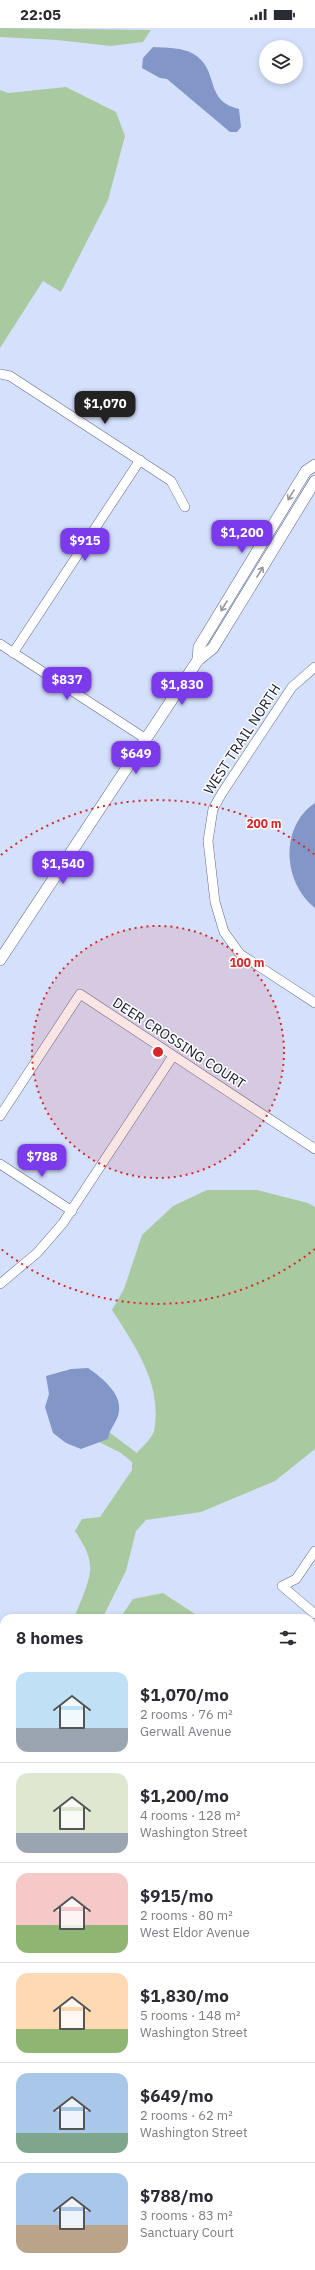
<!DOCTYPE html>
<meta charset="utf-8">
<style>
body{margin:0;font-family:"IBM Plex Sans",sans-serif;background:#f2f2f3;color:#2b2b33;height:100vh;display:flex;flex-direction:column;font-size:15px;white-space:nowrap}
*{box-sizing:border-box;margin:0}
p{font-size:13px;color:#7c7c81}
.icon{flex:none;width:22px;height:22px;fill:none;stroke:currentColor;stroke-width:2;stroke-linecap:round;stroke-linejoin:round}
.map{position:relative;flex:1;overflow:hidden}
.sheet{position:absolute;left:0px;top:1586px;width:315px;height:656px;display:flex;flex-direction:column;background:#fff;border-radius:12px 12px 0 0;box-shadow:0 2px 6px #0003}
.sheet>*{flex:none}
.controls{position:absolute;left:259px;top:12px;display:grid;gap:8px}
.controls a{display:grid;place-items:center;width:44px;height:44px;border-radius:50%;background:#fff;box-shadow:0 2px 6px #0003;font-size:20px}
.price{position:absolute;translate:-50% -34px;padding:0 9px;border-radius:8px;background:#7c3aed;color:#fff;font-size:13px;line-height:26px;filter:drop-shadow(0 1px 2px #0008)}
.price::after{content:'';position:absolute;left:50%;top:24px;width:12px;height:9px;margin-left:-6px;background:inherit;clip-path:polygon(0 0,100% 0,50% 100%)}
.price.current{background:#222;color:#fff}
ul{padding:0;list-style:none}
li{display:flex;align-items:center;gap:12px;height:100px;padding:0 16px}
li+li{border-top:1px solid #e1e1e2}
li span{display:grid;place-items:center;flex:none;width:112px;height:80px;border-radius:12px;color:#555}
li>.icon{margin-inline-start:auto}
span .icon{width:48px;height:48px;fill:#fffc;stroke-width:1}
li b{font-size:17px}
h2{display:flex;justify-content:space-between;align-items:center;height:48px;padding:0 16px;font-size:17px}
.status{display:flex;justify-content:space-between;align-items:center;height:28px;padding:0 20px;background:#fff;direction:ltr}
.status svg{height:11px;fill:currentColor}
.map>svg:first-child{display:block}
.green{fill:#a9caa0}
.water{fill:#8296c8}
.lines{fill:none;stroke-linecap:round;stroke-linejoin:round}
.minor-casing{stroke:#5e6a87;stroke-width:10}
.major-casing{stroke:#5e6a87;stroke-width:12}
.minor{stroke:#fff;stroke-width:9}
.major{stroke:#fff;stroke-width:11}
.oneway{stroke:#96989e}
.ring{fill:none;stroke:#d62828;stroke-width:2;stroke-dasharray:2 4}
.labels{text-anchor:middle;stroke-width:3;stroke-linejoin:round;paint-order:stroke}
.street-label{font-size:14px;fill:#161b27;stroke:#fff}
.centre{fill:#d62828;stroke:#fff;stroke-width:2}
.ring-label{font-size:12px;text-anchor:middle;font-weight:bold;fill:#d62828;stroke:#fff;stroke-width:3;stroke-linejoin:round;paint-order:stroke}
</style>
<div class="status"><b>22:05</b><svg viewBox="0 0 49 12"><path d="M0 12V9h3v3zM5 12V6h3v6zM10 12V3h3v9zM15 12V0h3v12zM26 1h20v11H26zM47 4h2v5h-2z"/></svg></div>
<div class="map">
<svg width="315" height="2242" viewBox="0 0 315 2242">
<rect width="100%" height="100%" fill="#d5e1fc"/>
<g class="green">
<polygon points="0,0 151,2 143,14 111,18 57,12 0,9"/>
<polygon points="66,59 116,84 125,108 108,172 61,264 43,253 0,320 0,62 8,65"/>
<path d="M207,1162H257L308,1175L315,1179V1421L275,1453L201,1484L146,1492L136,1503L126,1543L104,1587L102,1590H74C79,1577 92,1550 90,1537C89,1524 82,1514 75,1503L82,1491L100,1489L132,1442V1434L121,1425L99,1414L108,1411L109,1404L137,1425C142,1419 152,1410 154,1403C163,1357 135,1318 112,1282L124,1261L142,1207L173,1178Z"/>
<polygon points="163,1565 201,1590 120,1590 133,1571"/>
<polygon points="4,1789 4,1852 0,1846 0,1796"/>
<polygon points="0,1973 4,1976 4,2153 1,2147 3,2105 0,2093"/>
<polygon points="21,2238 183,2238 181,2242 21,2242"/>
</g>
<g class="water">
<path d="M153,19C168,20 186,19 198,29C219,47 205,73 239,81L241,99L237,104H230L167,51L160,50L142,40L143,30Z"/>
<path d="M315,775V880C283,855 279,799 315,775Z"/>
<path d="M88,1340C102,1350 125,1367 118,1388C115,1396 109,1402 108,1411L81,1421L66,1415L53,1405L45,1379L49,1366L46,1348L71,1341Z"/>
<polygon points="0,2093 3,2105 1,2147 4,2153 4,2238 21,2238 21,2242 0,2242"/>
</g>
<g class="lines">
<g class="minor-casing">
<g id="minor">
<polyline points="0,346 10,348 171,453 185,479"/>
<polyline points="0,616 146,711"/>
<polyline points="13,625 140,432"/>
<polyline points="315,639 292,659 222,765 213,781 208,813 215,874 224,904 240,926 315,975"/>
<polyline points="0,1088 80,966 315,1121"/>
<polyline points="0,1136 72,1183"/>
<polyline points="0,1256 37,1225 63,1195 173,1028"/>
<polyline points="315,1523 296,1551 282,1558 315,1586"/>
<polyline points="311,1792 315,1787"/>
<polyline points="311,2017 315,2020"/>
<polyline points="311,2176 315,2170"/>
<polyline points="311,2195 315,2189"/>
<polyline points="283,2242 285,2238"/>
</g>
</g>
<g class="major-casing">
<g id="major">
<polyline points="198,632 199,619 306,443 315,437"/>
<polyline points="0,932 198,632 213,620 315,453"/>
<polyline points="0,1917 4,1920"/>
<polyline points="311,2152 315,2155"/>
</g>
</g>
<use href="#minor" class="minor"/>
<use href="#major" class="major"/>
</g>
<defs><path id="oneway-shaft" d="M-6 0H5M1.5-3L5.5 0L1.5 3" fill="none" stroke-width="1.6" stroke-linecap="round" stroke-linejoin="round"/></defs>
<g class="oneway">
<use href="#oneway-shaft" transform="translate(291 467) rotate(121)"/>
<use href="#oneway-shaft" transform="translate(260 544) rotate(-58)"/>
<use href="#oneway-shaft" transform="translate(224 578) rotate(121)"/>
</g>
<circle cx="158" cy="1024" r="126" fill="#d62828" fill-opacity=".12"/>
<g class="ring">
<circle cx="158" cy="1024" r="126"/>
<path d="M315 1221A252 252 0 0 1 1 1221M1 827A252 252 0 0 1 315 827"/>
</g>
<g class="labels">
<g class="street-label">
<text transform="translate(242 711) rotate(-57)" y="5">WEST TRAIL NORTH</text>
<text transform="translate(179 1015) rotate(33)" y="5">DEER CROSSING COURT</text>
</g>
</g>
<circle cx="158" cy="1024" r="6" class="centre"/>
<g class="ring-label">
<text x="264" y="800">200 m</text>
<text x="247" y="939">100 m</text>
</g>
</svg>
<div class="controls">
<a><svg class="icon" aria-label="layers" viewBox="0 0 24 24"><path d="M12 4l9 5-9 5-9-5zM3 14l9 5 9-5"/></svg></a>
</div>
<b class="price current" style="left:105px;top:397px">$1,070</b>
<b class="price" style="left:242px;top:526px">$1,200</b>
<b class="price" style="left:85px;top:534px">$915</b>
<b class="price" style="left:67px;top:673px">$837</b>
<b class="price" style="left:182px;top:678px">$1,830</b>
<b class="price" style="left:136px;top:747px">$649</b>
<b class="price" style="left:63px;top:857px">$1,540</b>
<b class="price" style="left:42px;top:1150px">$788</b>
<section class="sheet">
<h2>8 homes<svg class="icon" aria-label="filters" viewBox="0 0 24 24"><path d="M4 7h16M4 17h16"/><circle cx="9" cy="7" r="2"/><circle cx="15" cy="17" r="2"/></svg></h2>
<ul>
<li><span style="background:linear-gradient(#bfe0f5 70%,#9aa5b1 0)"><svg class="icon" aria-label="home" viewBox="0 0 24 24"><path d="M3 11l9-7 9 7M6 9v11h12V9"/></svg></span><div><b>$1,070/mo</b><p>2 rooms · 76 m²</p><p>Gerwall Avenue</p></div></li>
<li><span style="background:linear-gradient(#dfe7d0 75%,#9aa5b1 0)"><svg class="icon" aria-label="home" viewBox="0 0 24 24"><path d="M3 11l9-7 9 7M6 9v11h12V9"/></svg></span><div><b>$1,200/mo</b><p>4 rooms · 128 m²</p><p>Washington Street</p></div></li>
<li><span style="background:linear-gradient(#f6c9c9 65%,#8fb573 0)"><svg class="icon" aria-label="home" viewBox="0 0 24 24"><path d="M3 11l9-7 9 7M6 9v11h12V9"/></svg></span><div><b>$915/mo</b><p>2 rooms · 80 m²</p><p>West Eldor Avenue</p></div></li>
<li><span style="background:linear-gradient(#ffd9b3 70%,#8fb573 0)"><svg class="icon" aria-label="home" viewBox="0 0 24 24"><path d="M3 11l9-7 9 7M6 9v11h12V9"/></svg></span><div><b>$1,830/mo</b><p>5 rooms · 148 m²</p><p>Washington Street</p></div></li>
<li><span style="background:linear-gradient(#a9c7e8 75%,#7fa58c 0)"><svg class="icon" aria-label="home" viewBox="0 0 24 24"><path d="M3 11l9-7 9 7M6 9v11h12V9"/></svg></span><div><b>$649/mo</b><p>2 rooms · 62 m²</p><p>Washington Street</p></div></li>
<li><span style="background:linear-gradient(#a9c7e8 65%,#b9a48a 0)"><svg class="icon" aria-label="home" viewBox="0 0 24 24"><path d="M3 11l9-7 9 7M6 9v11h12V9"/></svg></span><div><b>$788/mo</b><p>3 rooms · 83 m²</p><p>Sanctuary Court</p></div></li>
</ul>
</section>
</div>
